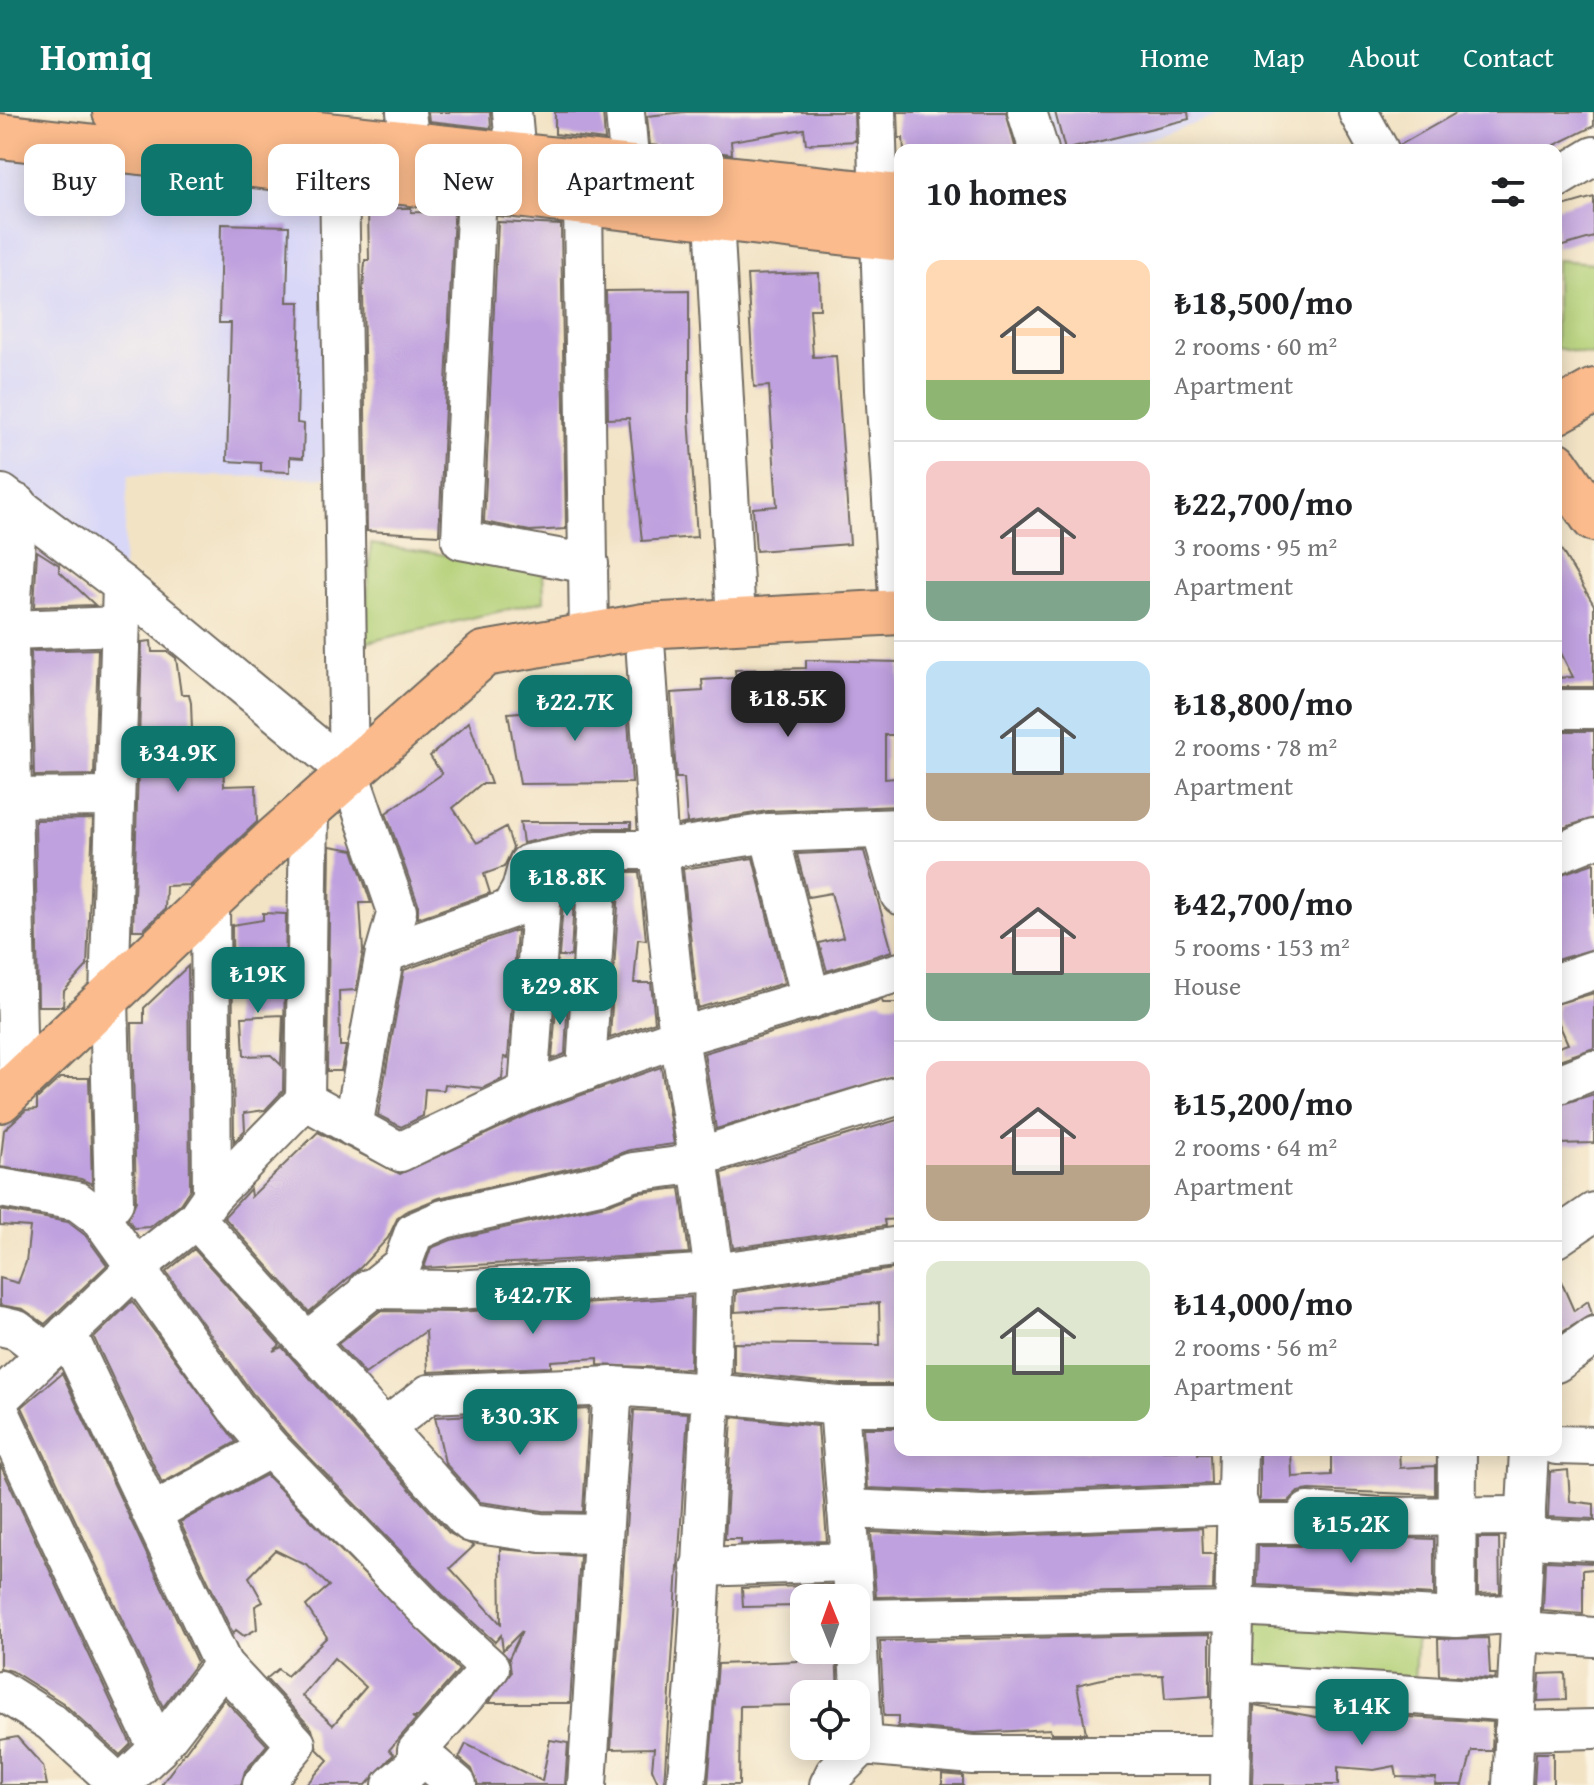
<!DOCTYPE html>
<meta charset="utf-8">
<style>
body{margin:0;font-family:"Gentium Book Plus",serif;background:#f6f6f6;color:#202124;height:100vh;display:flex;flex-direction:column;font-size:30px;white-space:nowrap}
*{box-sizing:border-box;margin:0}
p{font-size:26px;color:#757577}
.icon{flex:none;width:44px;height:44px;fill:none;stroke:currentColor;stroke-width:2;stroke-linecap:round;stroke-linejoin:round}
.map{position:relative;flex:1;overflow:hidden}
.details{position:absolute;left:894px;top:32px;width:668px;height:1312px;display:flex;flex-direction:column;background:#fff;border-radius:16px;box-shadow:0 4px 20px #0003}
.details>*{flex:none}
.hud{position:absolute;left:24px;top:32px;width:750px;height:72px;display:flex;gap:16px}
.needle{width:52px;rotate:359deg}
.controls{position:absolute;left:790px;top:1472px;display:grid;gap:16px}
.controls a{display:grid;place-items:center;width:80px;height:80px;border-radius:16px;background:#fff;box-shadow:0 4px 20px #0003;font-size:40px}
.price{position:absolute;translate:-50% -68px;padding:0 18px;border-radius:16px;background:#0f766e;color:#fff;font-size:26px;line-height:52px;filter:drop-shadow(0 2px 4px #0008)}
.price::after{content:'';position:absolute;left:50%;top:48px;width:24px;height:18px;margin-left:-12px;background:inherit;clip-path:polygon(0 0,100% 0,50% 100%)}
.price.selected{background:#222;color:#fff}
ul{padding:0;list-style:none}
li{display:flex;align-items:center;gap:24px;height:200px;padding:0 32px}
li+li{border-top:2px solid #e0e0e0}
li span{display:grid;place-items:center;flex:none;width:224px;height:160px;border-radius:16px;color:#555}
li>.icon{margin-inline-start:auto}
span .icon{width:96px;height:96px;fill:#fffc;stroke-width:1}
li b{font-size:34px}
h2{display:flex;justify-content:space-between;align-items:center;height:96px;padding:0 32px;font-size:34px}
.tag{padding:0 28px;border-radius:16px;background:#fff;box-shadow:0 4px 20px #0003;font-size:28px;line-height:72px}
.tag.selected{background:#0f766e;color:#fff}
header{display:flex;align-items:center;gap:48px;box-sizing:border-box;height:112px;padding:0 40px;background:#0f766e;color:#fff}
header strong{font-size:38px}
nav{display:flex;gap:44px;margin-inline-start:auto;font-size:28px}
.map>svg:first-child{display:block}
.built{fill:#d8d7f8}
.green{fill:#b1cf75;stroke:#6e7d50;stroke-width:2}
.building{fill:#bfa1df;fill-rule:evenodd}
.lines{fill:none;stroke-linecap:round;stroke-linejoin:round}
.minor-casing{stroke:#716b61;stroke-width:42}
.major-casing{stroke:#716b61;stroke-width:48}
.minor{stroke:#fff;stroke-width:38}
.major{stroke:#fbbb8c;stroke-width:44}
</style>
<header>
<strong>Homiq</strong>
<nav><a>Home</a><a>Map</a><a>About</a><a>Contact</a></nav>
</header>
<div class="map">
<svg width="1594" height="1673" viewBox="0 0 1594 1673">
<rect width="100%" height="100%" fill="#fcf5e5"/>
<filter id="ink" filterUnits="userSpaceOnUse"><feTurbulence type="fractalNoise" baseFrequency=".0125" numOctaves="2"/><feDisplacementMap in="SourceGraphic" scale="16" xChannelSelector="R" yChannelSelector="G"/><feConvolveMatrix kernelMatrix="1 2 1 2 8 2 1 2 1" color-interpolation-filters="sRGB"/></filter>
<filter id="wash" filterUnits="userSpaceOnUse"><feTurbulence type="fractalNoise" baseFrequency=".006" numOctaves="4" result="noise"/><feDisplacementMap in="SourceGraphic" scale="32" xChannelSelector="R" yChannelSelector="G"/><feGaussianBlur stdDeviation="1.8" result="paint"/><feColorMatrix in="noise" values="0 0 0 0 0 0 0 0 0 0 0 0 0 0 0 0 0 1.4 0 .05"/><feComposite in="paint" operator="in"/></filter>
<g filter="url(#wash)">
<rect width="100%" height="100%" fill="#f2e3c5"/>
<g class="built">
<polygon points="1046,0 1230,0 1115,38 1059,38"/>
<polygon points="0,24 339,64 344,366 128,363 122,473 0,380"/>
</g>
<g class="green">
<polygon points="1556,148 1594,151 1594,244 1556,236"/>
<polygon points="371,432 543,457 544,489 364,531"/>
<polygon points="1248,1502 1417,1511 1414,1572 1245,1562"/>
</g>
<g id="blocks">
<g class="building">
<polygon points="428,0 490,0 491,16 429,9"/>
<polygon points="555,0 603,0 605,28 555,22"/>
<polygon points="685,0 854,0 855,29 806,32 804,17 731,29 732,42 650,33 647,4"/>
<polygon points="898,0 1006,0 1016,38 904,38 903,26 899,26"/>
<polygon points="1055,0 1188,0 1189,7 1065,38"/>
<polygon points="1458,0 1594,0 1594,14 1545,38 1401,38 1400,33"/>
<polygon points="1594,85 1594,125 1556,136 1556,96"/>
<polygon points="406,96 411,96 411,100 454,101 439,423 367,419 363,178 365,148 369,148 368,97"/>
<polygon points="498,110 561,113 566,417 530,419 484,410"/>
<polygon points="221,112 289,114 287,190 300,190 297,311 304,312 303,346 290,345 290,360 261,359 261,351 227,349 231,211 219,211"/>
<polygon points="819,161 820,197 810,197 813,245 836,244 850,432 756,439 753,396 777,394 769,274 754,275 747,163"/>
<polygon points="689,178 689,304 697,425 642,429 629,306 608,307 606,179"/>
<polygon points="1556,429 1594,493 1594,575 1556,575 1556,566 1573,565 1556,531"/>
<polygon points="37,439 59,453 59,459 95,493 34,495"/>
<polygon points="151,529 152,540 168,540 176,546 181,582 189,582 191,591 193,645 223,644 224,674 256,673 257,710 190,773 166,774 165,797 143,818 133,818 142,530"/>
<polygon points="98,537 94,663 34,664 31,539"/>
<polygon points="806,548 900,550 900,623 885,623 885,667 895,666 896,689 900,689 900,694 768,699 679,713 687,711 684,666 676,666 671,581 703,579 702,568 736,566 735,558 806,556"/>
<polygon points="597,575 626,575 632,671 520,672 508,601 597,594"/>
<polygon points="469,610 491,672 481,672 453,696 477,731 506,715 513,736 504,755 484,762 490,781 418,806 418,792 386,701 442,662 430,644"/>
<polygon points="1556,619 1594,619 1594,706 1556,718"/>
<polygon points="93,707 87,854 64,879 63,894 38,894 35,708"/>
<polygon points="520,710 631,710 631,716 595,716 523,731"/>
<polygon points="330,734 353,738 371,791 360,791 363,839 356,878 339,879 340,934 346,934 341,959 327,959"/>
<polygon points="864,739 892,839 827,859 819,831 843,825 831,781 808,785 797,742"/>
<polygon points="753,746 784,871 698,896 683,757"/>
<polygon points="1594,751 1594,837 1556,848 1556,764"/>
<polygon points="620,760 639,760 646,828 638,827 634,871 651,871 655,910 610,926"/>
<polygon points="575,765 571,844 559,844 565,767"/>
<path d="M263,801L286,802L283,979L265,998L244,1001L245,1018L234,1030L232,813L263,808ZM283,903L281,953L271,943L244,944L242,905Z"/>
<polygon points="517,818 508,946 504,945 502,967 483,976 445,972 444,978 425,977 423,1004 401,1015 378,1003 404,858"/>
<polygon points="188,854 190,1077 180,1092 150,1115 134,1116 128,1107 136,1089 132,911 144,911 144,896"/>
<polygon points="1594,881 1594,936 1556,949 1556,936 1568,932 1556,905 1556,892"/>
<polygon points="557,884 568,884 565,942 552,947"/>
<polygon points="882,888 883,891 900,891 900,962 716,1017 704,941"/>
<polygon points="661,955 674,1032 630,1038 598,1050 439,1086 405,1100 398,1105 388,1126 361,1155 309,1200 224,1105 250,1077 251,1085 318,1020 400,1062 536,999"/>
<polygon points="60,966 89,966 92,1072 81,1067 0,1055 4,1018 26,998 37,997 37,987"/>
<polygon points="1594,982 1594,1031 1556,1032 1556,994"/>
<polygon points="900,1007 900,1107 884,1108 885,1114 733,1136 722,1061"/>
<polygon points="680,1076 689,1141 424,1156 431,1136 451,1128 609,1092 638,1081"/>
<polygon points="0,1098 68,1110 85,1123 107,1153 45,1212 23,1197 0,1193 0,1166 18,1171 26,1150 30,1115 0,1113"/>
<polygon points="194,1137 280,1233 273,1239 282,1235 449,1421 474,1434 450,1456 501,1512 500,1437 580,1444 570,1591 488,1591 511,1561 509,1546 522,1519 503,1538 501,1523 495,1530 446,1486 286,1321 253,1282 166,1160"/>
<polygon points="900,1156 900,1272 840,1272 734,1261 734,1231 880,1233 879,1191 735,1200 736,1180"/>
<polygon points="1556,1158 1574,1199 1588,1189 1592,1202 1556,1224"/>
<polygon points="691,1185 690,1257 598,1253 598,1246 551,1249 551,1255 428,1260 426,1219 365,1262 338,1232 380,1199 457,1200"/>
<polygon points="132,1189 236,1330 162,1371 94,1226"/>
<polygon points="62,1261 197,1550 163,1595 22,1295"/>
<polygon points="589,1297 583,1400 543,1399 480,1390 445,1351 435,1305"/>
<polygon points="634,1298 688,1301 664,1673 659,1673 652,1657 654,1636 611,1637"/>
<polygon points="732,1305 818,1314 827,1429 741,1432 741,1427 725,1427"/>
<polygon points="863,1316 900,1316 900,1338 1198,1338 1198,1342 1210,1342 1211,1372 984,1381 867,1376"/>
<polygon points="1260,1338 1291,1338 1292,1365 1331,1363 1331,1338 1399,1338 1400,1356 1435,1354 1435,1383 1310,1378 1298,1380 1288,1390 1260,1390"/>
<polygon points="0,1352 131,1632 120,1643 63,1591 12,1559 0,1556"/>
<polygon points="1568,1358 1570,1389 1594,1392 1594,1407 1548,1405 1550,1360"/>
<path d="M266,1363L459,1558L418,1605H412L416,1607L389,1638L394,1642L366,1673H306L328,1648L317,1637L312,1617L266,1567L278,1557L287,1564L327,1525L306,1494L329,1474L308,1454L275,1438L249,1465L263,1490L255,1494L257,1517L244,1524L236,1518L233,1522L180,1410ZM334,1546L366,1575L333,1613L302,1584Z"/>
<polygon points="1202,1416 1203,1442 1214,1442 1213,1478 876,1485 871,1420 985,1425"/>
<polygon points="1318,1423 1434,1427 1434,1483 1257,1473 1258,1434 1300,1434"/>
<polygon points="1478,1426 1499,1426 1500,1481 1478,1482"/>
<polygon points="1545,1449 1594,1451 1594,1457 1583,1458 1583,1502 1543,1499"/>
<polygon points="831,1473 832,1486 804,1486 804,1494 743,1495 742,1476"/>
<polygon points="1210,1522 1210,1584 1165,1587 1163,1563 1114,1564 1077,1573 1086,1621 1051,1621 1050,1617 974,1621 898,1614 898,1604 884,1604 880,1529"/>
<polygon points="1488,1526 1490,1562 1496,1562 1495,1567 1439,1563 1438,1527"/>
<polygon points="798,1538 836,1538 838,1582 804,1582 804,1593 740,1594 739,1673 708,1673 718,1552 798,1549"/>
<polygon points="1565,1561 1566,1588 1538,1589 1540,1562"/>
<polygon points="224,1587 267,1633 245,1659 241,1673 161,1673"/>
<polygon points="1254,1594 1322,1606 1322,1600 1493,1610 1492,1639 1472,1639 1463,1673 1435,1673 1436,1666 1397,1665 1395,1654 1374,1658 1338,1655 1338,1673 1252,1673"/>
<polygon points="17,1625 43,1654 47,1673 0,1673 0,1628"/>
<polygon points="550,1628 568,1631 565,1673 478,1673 472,1657 459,1646 466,1632 542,1669"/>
<polygon points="1536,1641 1553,1641 1553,1673 1534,1673"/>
<polygon points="942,1662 963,1664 963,1673 942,1673"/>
</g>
</g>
</g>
<g filter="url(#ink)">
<use href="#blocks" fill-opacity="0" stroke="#716b61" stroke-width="2"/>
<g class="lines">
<g class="minor-casing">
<g id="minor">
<polyline points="406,0 410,33"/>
<polyline points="512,0 516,44"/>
<polyline points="625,0 630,56"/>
<polyline points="876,0 885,277 899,500"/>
<polyline points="1027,0 1039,38"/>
<polyline points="1358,0 1379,38"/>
<polyline points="339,64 349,661 397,799 385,841 353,1015"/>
<polyline points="1556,67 1594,44"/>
<polyline points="477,80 461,428 589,452"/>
<polyline points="583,91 589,524"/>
<polyline points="714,106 736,508"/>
<polyline points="2,382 122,473 349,661"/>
<polyline points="18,392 9,536 18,973"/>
<polyline points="122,473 109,885 114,1090 101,1107 236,1296 270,1336 431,1502 490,1556 417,1639 416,1652 392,1673"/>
<polyline points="10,518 120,514"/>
<polyline points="1556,597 1594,597"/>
<polyline points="0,686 114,685"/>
<polyline points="881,717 900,783"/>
<polyline points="769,721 811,887"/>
<polyline points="1556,742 1594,727"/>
<polyline points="210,788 212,1084"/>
<polyline points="385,841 510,797 521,778 528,752 599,738 659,738 769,721 900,716"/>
<polyline points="1556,871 1594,858"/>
<polyline points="586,959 599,738"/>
<polyline points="1556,973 1594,958"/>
<polyline points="528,979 544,749"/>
<polyline points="305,988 309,696"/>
<polyline points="0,1076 77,1089 101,1107"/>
<polyline points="196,1107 465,1406 471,1411 541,1421 601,1422"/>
<polyline points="1556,1126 1594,1100"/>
<polyline points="368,1177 456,1178 714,1161 900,1134"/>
<polyline points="0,1214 17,1218 47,1241"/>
<polyline points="67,1221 223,1553 296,1632 262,1673"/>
<polyline points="306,1230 402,1153 414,1120 444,1107 604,1071 633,1060 679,1054 698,1045 679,925 900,860"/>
<polyline points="1556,1251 1594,1224"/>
<polyline points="0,1286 136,1155 196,1107 212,1084 305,988 400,1040 528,979 679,925 659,738 644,514"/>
<polyline points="839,1294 854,1486"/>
<polyline points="0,1300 158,1637"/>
<polyline points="385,1316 429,1282 613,1274 711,1281 714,1161 698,1045 900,983"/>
<polyline points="1556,1333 1594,1334"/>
<polyline points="847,1397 984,1403 1239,1393"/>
<polyline points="152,1401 270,1336"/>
<polyline points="1239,1412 1299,1412 1308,1400 1381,1405 1526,1404"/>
<polyline points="1525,1426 1594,1429"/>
<polyline points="700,1455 850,1450"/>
<polyline points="1236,1494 1456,1506 1521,1501"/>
<polyline points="856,1501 863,1633"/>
<polyline points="1456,1506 1457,1338"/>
<polyline points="857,1507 1236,1500"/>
<polyline points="1521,1520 1594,1525"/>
<polyline points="1234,1571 1516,1590"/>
<polyline points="0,1578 51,1610 120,1673"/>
<polyline points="1514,1619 1594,1617"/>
<polyline points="417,1639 457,1673"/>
<polyline points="120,1673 158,1637 223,1553"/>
<polyline points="587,1673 613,1274"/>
<path d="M686,1673C700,1543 703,1412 711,1281L839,1294H900"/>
<polyline points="829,1673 835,1661 863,1633 973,1643 1230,1643"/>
<polyline points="1230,1673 1238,1338"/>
<polyline points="1512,1673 1529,1338"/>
</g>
</g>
<g class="major-casing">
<g id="major">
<polyline points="115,0 900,85"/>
<polyline points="0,24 900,127"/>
<polyline points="1556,300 1594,279"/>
<polyline points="1556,352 1594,407"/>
<polyline points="0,988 276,726 484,542 644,514 900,500"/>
</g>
</g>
<use href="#minor" class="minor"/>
<use href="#major" class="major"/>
</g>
</g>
</svg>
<div class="controls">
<a><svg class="needle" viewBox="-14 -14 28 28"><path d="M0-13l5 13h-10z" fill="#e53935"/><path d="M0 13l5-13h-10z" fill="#757577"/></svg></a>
<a><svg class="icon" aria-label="locate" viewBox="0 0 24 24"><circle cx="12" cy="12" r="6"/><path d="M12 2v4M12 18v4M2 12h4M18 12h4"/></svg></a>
</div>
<b class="price selected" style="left:788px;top:627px">₺18.5K</b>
<b class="price" style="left:575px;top:631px">₺22.7K</b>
<b class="price" style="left:178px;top:682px">₺34.9K</b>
<b class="price" style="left:567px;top:806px">₺18.8K</b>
<b class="price" style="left:258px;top:903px">₺19K</b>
<b class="price" style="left:560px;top:915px">₺29.8K</b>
<b class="price" style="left:533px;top:1224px">₺42.7K</b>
<b class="price" style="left:520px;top:1345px">₺30.3K</b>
<b class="price" style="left:1351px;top:1453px">₺15.2K</b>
<b class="price" style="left:1362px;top:1635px">₺14K</b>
<div class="hud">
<a class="tag">Buy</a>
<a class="tag selected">Rent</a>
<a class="tag">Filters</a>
<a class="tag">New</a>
<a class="tag">Apartment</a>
</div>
<section class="details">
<h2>10 homes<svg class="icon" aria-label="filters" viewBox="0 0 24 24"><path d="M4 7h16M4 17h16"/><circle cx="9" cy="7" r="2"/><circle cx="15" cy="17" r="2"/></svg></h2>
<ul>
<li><span style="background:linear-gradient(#ffd9b3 75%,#8fb573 0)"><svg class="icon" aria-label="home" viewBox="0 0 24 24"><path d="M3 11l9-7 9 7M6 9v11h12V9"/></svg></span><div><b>₺18,500/mo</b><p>2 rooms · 60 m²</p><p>Apartment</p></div></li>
<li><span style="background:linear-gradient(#f6c9c9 75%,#7fa58c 0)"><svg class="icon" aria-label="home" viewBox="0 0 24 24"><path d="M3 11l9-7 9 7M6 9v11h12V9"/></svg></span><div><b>₺22,700/mo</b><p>3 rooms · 95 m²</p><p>Apartment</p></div></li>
<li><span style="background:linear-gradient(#bfe0f5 70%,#b9a48a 0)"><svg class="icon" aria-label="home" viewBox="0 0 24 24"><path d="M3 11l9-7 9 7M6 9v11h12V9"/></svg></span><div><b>₺18,800/mo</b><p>2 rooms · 78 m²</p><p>Apartment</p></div></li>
<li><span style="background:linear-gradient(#f6c9c9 70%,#7fa58c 0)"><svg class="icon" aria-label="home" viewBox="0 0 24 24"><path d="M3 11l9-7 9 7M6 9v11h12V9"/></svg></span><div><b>₺42,700/mo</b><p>5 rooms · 153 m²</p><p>House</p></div></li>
<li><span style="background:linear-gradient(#f6c9c9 65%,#b9a48a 0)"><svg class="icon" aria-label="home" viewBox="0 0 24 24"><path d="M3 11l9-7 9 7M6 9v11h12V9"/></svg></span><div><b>₺15,200/mo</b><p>2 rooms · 64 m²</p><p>Apartment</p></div></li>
<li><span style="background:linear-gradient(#dfe7d0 65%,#8fb573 0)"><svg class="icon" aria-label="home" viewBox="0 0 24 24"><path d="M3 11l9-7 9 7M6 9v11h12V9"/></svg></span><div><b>₺14,000/mo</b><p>2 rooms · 56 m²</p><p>Apartment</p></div></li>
</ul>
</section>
</div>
